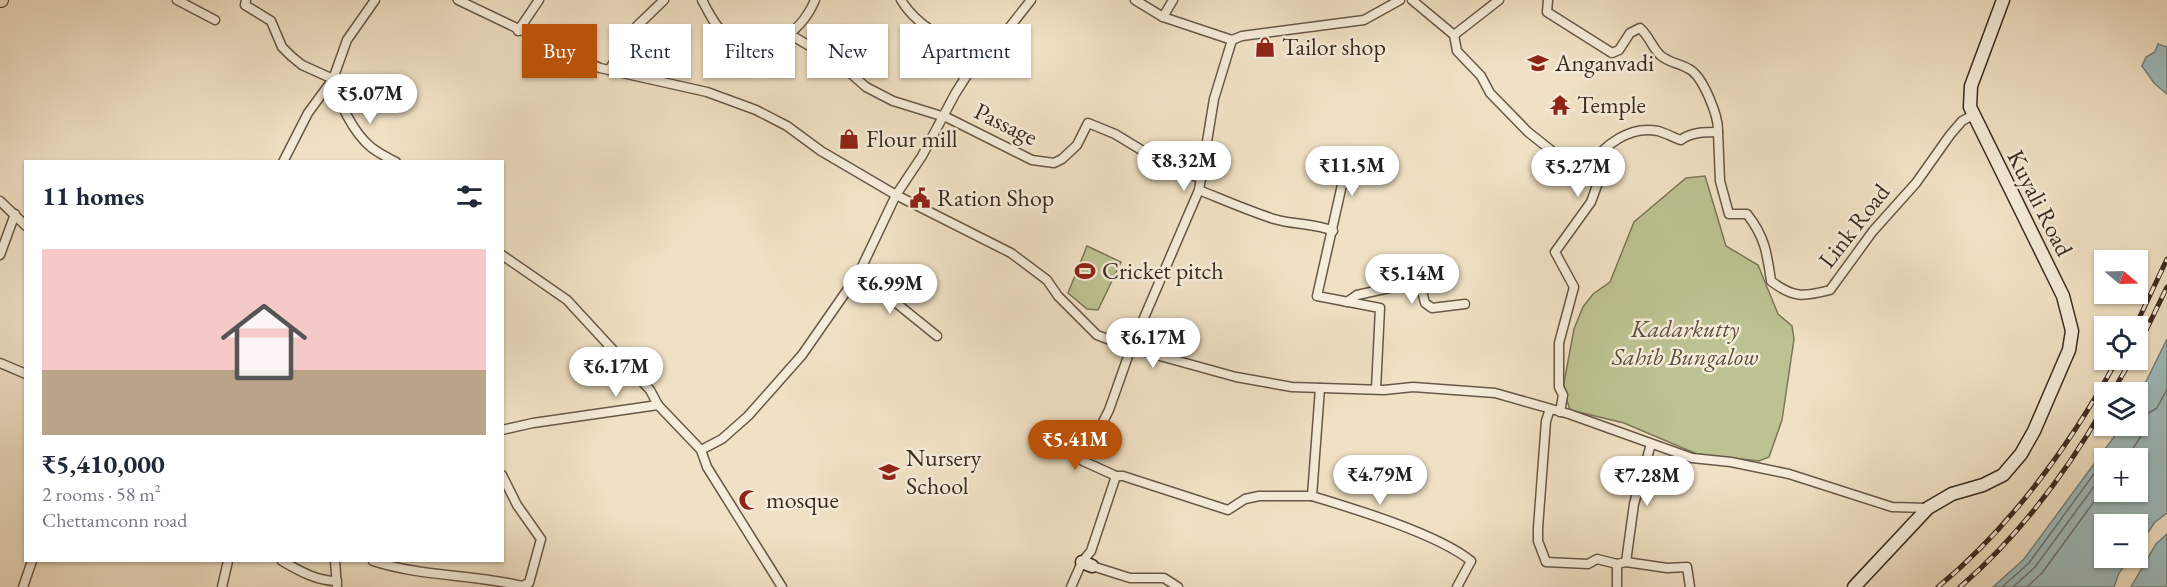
<!DOCTYPE html>
<meta charset="utf-8">
<style>
body{margin:0;font-family:"EB Garamond",serif;background:#f2f2f3;color:#1f2937;height:100vh;display:flex;flex-direction:column;font-size:22px;white-space:nowrap}
*{box-sizing:border-box;margin:0}
p{font-size:20px;color:#747a83}
.icon{flex:none;width:33px;height:33px;fill:none;stroke:currentColor;stroke-width:2;stroke-linecap:round;stroke-linejoin:round}
.map{position:relative;flex:1;overflow:hidden}
.drawer{position:absolute;left:24px;top:160px;width:480px;height:402px;display:flex;flex-direction:column;background:#fff;border-radius:0px;box-shadow:0 2px 4px #0004}
.drawer>*{flex:none}
.top-card{position:absolute;left:522px;top:24px;width:570px;height:54px;display:flex;gap:12px}
.needle{width:39px;rotate:109deg}
.buttons{position:absolute;left:2094px;top:250px;display:grid;gap:12px}
.buttons a{display:grid;place-items:center;width:54px;height:54px;border-radius:0px;background:#fff;box-shadow:0 2px 4px #0004;font-size:30px}
.price{position:absolute;translate:-50% -51px;padding:0 14px;border-radius:21px;background:#fff;color:#222;font-size:20px;line-height:39px;filter:drop-shadow(0 2px 3px #0008)}
.price::after{content:'';position:absolute;left:50%;top:36px;width:18px;height:14px;margin-left:-9px;background:inherit;clip-path:polygon(0 0,100% 0,50% 100%)}
.price.current{background:#b45309;color:#fff}
ul{padding:0;list-style:none}
li{display:grid;align-content:center;gap:12px;height:318px;padding:0 18px}
li+li{border-top:2px solid #e0e1e3}
li span{display:grid;place-items:center;height:186px;border-radius:0px;color:#555}
li>.icon{margin-inline-start:auto}
span .icon{width:108px;height:108px;fill:#fffc;stroke-width:1}
li b{font-size:26px}
h2{display:flex;justify-content:space-between;align-items:center;height:72px;padding:0 18px;font-size:26px}
.chip{padding:0 21px;border-radius:0px;background:#fff;box-shadow:0 2px 4px #0004;font-size:21px;line-height:54px}
.chip.current{background:#b45309;color:#fff}
.map>svg:first-child{display:block}
.green{fill:#bdc292;stroke:#7c7658;stroke-width:1.5}
.water{fill:#9dbbbd;stroke:#75817e;stroke-width:1.5;fill-rule:evenodd}
.lines{fill:none;stroke-linecap:round;stroke-linejoin:round}
.shore{stroke:#6c726e;stroke-width:1.5}
.street-casing{stroke:#685848;stroke-width:11}
.secondary-casing{stroke:#3a2a1f;stroke-width:15}
.primary-casing{stroke:#3a2a1f;stroke-width:16}
.street{stroke:#f5ecd9;stroke-width:8}
.secondary{stroke:#f5ecd9;stroke-width:12}
.primary{stroke:#f0e1c4;stroke-width:14}
.rail-casing{stroke:#3a2a1f;stroke-width:5}
.rail{stroke:#f5ecd9;stroke-width:3;stroke-dasharray:9;stroke-linecap:butt}
.labels{text-anchor:middle;stroke-width:5;stroke-linejoin:round;paint-order:stroke}
.poi-label{font-size:24px;fill:#3a2a1f;stroke:#f5ecd9;text-anchor:start}
.street-label{font-size:24px;fill:#3a2a1f;stroke:#f5ecd9}
.park-label{font-size:24px;font-style:italic;fill:#5b503c;stroke:#f5ecd9}
</style>
<div class="map">
<svg width="2167" height="587" viewBox="0 0 2167 587">
<rect width="100%" height="100%" fill="#f0e1c4"/>
<filter id="stains"><feTurbulence type="fractalNoise" baseFrequency=".00333" numOctaves="4"/><feColorMatrix values="0 0 0 0 .2 0 0 0 0 .09 0 0 0 0 .02 0 0 0 .5 -.17"/></filter>
<radialGradient id="worn" r=".72"><stop offset=".6" stop-color="#630" stop-opacity="0"/><stop offset="1" stop-color="#630" stop-opacity=".3"/></radialGradient>
<g class="green">
<polygon points="1705,176 1726,246 1758,265 1778,314 1792,326 1794,339 1782,420 1769,457 1759,461 1697,454 1624,423 1570,410 1563,388 1574,329 1583,307 1593,294 1610,282 1634,222 1686,178"/>
<polygon points="1087,246 1121,262 1098,310 1087,309 1068,293"/>
</g>
<g class="water">
<polygon points="2158,44 2167,47 2167,94 2154,83 2142,66 2146,57 2155,52"/>
<path d="M2167,339V513L2155,522L2138,547V525H2104V558H2130L2119,573L2114,587H1993L2024,559L2122,426H2138V398ZM2104,459H2138V492H2104Z"/>
<polygon points="2167,534 2167,587 2131,587 2156,544"/>
</g>
<g class="lines">
<g class="shore">
<polyline points="2126,459 2141,436 2142,417 2157,408 2167,389"/>
<polyline points="2002,587 2029,563 2104,460"/>
<polyline points="2013,587 2035,567 2104,473"/>
<polyline points="2027,587 2042,573 2104,488"/>
</g>
<g class="street-casing">
<g id="street">
<polyline points="177,0 215,20"/>
<path d="M246,0L245,5L271,21L282,47L291,56L302,65L333,79C338,101 353,133 372,148C379,153 388,158 396,162"/>
<polyline points="458,0 600,68 707,92 756,110 787,126 821,151 896,195 1011,253 1047,280 1058,296 1097,335 1131,348 1236,377 1292,387 1384,390 1413,387 1495,393 1569,414 1692,458 1731,462 1789,474 1892,507 1928,508"/>
<path d="M702,0C708,11 715,27 726,35C762,60 800,36 815,0"/>
<path d="M901,0C919,30 954,43 983,59"/>
<polyline points="1135,0 1163,17 1232,40 1242,36 1364,20 1400,0"/>
<polyline points="1412,0 1454,35 1499,0"/>
<path d="M1548,0L1547,12L1612,53L1619,50L1630,33L1640,28C1649,36 1652,47 1660,55C1669,63 1679,63 1689,69C1703,76 1719,117 1718,132"/>
<polyline points="1163,17 1173,0"/>
<polyline points="518,31 539,0"/>
<polyline points="791,35 840,64 866,87 893,101 948,118 1032,160 1054,163 1062,159 1077,145 1088,123 1115,134 1143,151 1201,179"/>
<polyline points="1454,35 1457,51 1481,76 1490,93 1528,132 1557,155 1589,167 1599,180 1591,202 1555,252 1574,287 1559,343 1559,387 1563,395 1560,412"/>
<polyline points="609,70 637,26 664,0"/>
<polyline points="1348,158 1317,296 1380,308 1376,389"/>
<polyline points="283,162 308,113 333,79 347,40 375,0"/>
<path d="M1589,167C1604,145 1630,125 1658,131C1666,133 1674,138 1681,140C1691,132 1705,132 1718,132L1720,181L1729,214H1747C1765,237 1767,253 1771,281C1793,298 1803,297 1830,290L1873,231L1916,183L1950,135L1962,121L1973,115"/>
<path d="M1199,190C1224,200 1249,211 1274,219C1294,225 1314,223 1333,231"/>
<polyline points="0,201 26,226"/>
<polyline points="0,255 15,214"/>
<polyline points="502,255 567,300 650,390 658,405"/>
<polyline points="859,273 937,336"/>
<polyline points="1347,302 1357,295 1417,282 1420,283 1425,303 1432,308 1465,304"/>
<polyline points="0,363 26,374"/>
<path d="M1320,388L1312,496C1355,509 1438,534 1471,561L1457,587"/>
<polyline points="1550,409 1546,421 1538,528 1538,541 1546,562 1588,564 1597,559 1617,564 1626,562 1667,568 1687,567 1690,587"/>
<polyline points="502,430 533,423 658,405 701,450"/>
<polyline points="1116,476 1123,476 1228,510 1245,499 1259,496 1312,496"/>
<path d="M282,561C300,571 316,581 337,581"/>
<polyline points="335,561 337,587"/>
<path d="M373,561C422,577 473,574 522,586L529,583L541,539L517,505L502,475"/>
<polyline points="1626,562 1634,504 1651,444"/>
<polyline points="1092,566 1130,578 1164,578 1178,587"/>
<polyline points="23,587 32,561"/>
<polyline points="222,587 228,561"/>
<polyline points="782,587 707,467 701,450 722,439 748,416 802,355 859,273 896,195 922,156 955,94 967,75 998,42 1031,0"/>
<polyline points="1071,587 1082,562 1091,551 1116,476 1083,461 1109,410 1131,348 1199,190 1214,99 1232,40"/>
<polyline points="1617,587 1617,564"/>
</g>
</g>
<g class="secondary-casing">
<g id="secondary">
<polyline points="1082,562 1092,566"/>
<polyline points="1854,587 1928,508 1952,494 1983,485 2003,475 2021,454 2034,431 2069,350 2072,331 2063,296 1970,107 1971,86 2003,0"/>
</g>
</g>
<g class="primary-casing">
<polyline id="primary" points="0,0 1,0"/>
</g>
<use href="#street" class="street"/>
<use href="#secondary" class="secondary"/>
<use href="#primary" class="primary"/>
<g class="rail-casing">
<g id="rail">
<polyline points="2135,327 2167,259"/>
<polyline points="2138,347 2167,287"/>
<polyline points="2112,393 2131,360"/>
<path d="M1938,587C2013,525 2070,445 2117,360"/>
<path d="M1960,587C2018,537 2066,473 2104,407"/>
</g>
</g>
<use href="#rail" class="rail"/>
</g>
<defs>
<g id="shop-bare" transform="scale(1.62)"><path d="M-5-2.5h2.3a2.7 3.5 0 0 1 5.4 0H5L5.5 6h-11ZM-1.5-2.5h3a1.5 2.3 0 0 0-3 0Z" fill="#8f2418" stroke="#f5ecd9" stroke-width="2.5" paint-order="stroke"/></g>
<g id="school-bare" transform="scale(1.62)"><path d="M0-5L7-2L0 1L-7-2ZM-4 1L0 2.5L4 1V4Q0 6-4 4Z" fill="#8f2418" stroke="#f5ecd9" stroke-width="2.5" paint-order="stroke"/></g>
<g id="temple-bare" transform="scale(1.62)"><path d="M0-6L5-2H3V0L6.5 2.5H4V6H1.5V3h-3V6H-4V2.5H-6.5L-3 0V-2H-5Z" fill="#8f2418" stroke="#f5ecd9" stroke-width="2.5" paint-order="stroke"/></g>
<g id="civic-bare" transform="scale(1.62)"><path d="M-.6-6.5H3V-4.5H.6V-3L4-1V1h2V6H-6V1h2V-1L-.6-3ZM-1.2 2.5V6h2.4V2.5Z" fill="#8f2418" stroke="#f5ecd9" stroke-width="2.5" paint-order="stroke"/></g>
<g id="stadium-bare" transform="scale(1.62)"><path d="M0-5a6.5 5 0 1 0 0 10a6.5 5 0 1 0 0-10ZM-3.5-1.8h7v3.6h-7Z" fill="#8f2418" stroke="#f5ecd9" stroke-width="2.5" paint-order="stroke"/></g>
<g id="mosque-bare" transform="scale(1.62)"><path d="M3.5-4.9A6 6 0 1 0 3.5 4.9A5 5 0 1 1 3.5-4.9Z" fill="#8f2418" stroke="#f5ecd9" stroke-width="2.5" paint-order="stroke"/></g>
</defs>
<g fill-rule="evenodd">
<use href="#shop-bare" x="1265" y="47"/>
<use href="#school-bare" x="1538" y="63"/>
<use href="#temple-bare" x="1560" y="105"/>
<use href="#shop-bare" x="849" y="139"/>
<use href="#civic-bare" x="920" y="198"/>
<use href="#stadium-bare" x="1085" y="271"/>
<use href="#school-bare" x="889" y="472"/>
<use href="#mosque-bare" x="749" y="500"/>
</g>
<g class="labels">
<g class="poi-label">
<text x="1282" y="55">Tailor shop</text>
<text x="1555" y="71">Anganvadi</text>
<text x="1577" y="113">Temple</text>
<text x="866" y="147">Flour mill</text>
<text x="937" y="206">Ration Shop</text>
<text x="1102" y="279">Cricket pitch</text>
<text x="906" y="466">Nursery<tspan x="906" dy="28">School</tspan></text>
<text x="766" y="508">mosque</text>
</g>
<g class="street-label">
<text transform="translate(1006 124) rotate(26)" y="8">Passage</text>
<text transform="translate(2040 203) rotate(63)" y="8">Kuyali Road</text>
<text transform="translate(1854 226) rotate(-52)" y="8">Link Road</text>
</g>
<g class="park-label">
<text x="1685" y="337">Kadarkutty<tspan x="1685" dy="28">Sahib Bungalow</tspan></text>
</g>
</g>
<rect width="100%" height="100%" filter="url(#stains)"/>
<rect width="100%" height="100%" fill="url(#worn)"/>
</svg>
<div class="buttons">
<a><svg class="needle" viewBox="-14 -14 28 28"><path d="M0-13l5 13h-10z" fill="#e53935"/><path d="M0 13l5-13h-10z" fill="#747a83"/></svg></a>
<a><svg class="icon" aria-label="locate" viewBox="0 0 24 24"><circle cx="12" cy="12" r="6"/><path d="M12 2v4M12 18v4M2 12h4M18 12h4"/></svg></a>
<a><svg class="icon" aria-label="layers" viewBox="0 0 24 24"><path d="M12 4l9 5-9 5-9-5zM3 14l9 5 9-5"/></svg></a>
<a>+</a>
<a>−</a>
</div>
<b class="price" style="left:370px;top:125px">₹5.07M</b>
<b class="price" style="left:1184px;top:192px">₹8.32M</b>
<b class="price" style="left:1352px;top:197px">₹11.5M</b>
<b class="price" style="left:1578px;top:198px">₹5.27M</b>
<b class="price" style="left:1412px;top:305px">₹5.14M</b>
<b class="price" style="left:890px;top:315px">₹6.99M</b>
<b class="price" style="left:1153px;top:369px">₹6.17M</b>
<b class="price" style="left:616px;top:398px">₹6.17M</b>
<b class="price current" style="left:1075px;top:471px">₹5.41M</b>
<b class="price" style="left:1380px;top:506px">₹4.79M</b>
<b class="price" style="left:1647px;top:507px">₹7.28M</b>
<div class="top-card">
<a class="chip current">Buy</a>
<a class="chip">Rent</a>
<a class="chip">Filters</a>
<a class="chip">New</a>
<a class="chip">Apartment</a>
</div>
<section class="drawer">
<h2>11 homes<svg class="icon" aria-label="filters" viewBox="0 0 24 24"><path d="M4 7h16M4 17h16"/><circle cx="9" cy="7" r="2"/><circle cx="15" cy="17" r="2"/></svg></h2>
<ul>
<li><span style="background:linear-gradient(#f6c9c9 65%,#b9a48a 0)"><svg class="icon" aria-label="home" viewBox="0 0 24 24"><path d="M3 11l9-7 9 7M6 9v11h12V9"/></svg></span><div><b>₹5,410,000</b><p>2 rooms · 58 m²</p><p>Chettamconn road</p></div></li>
</ul>
</section>
</div>
